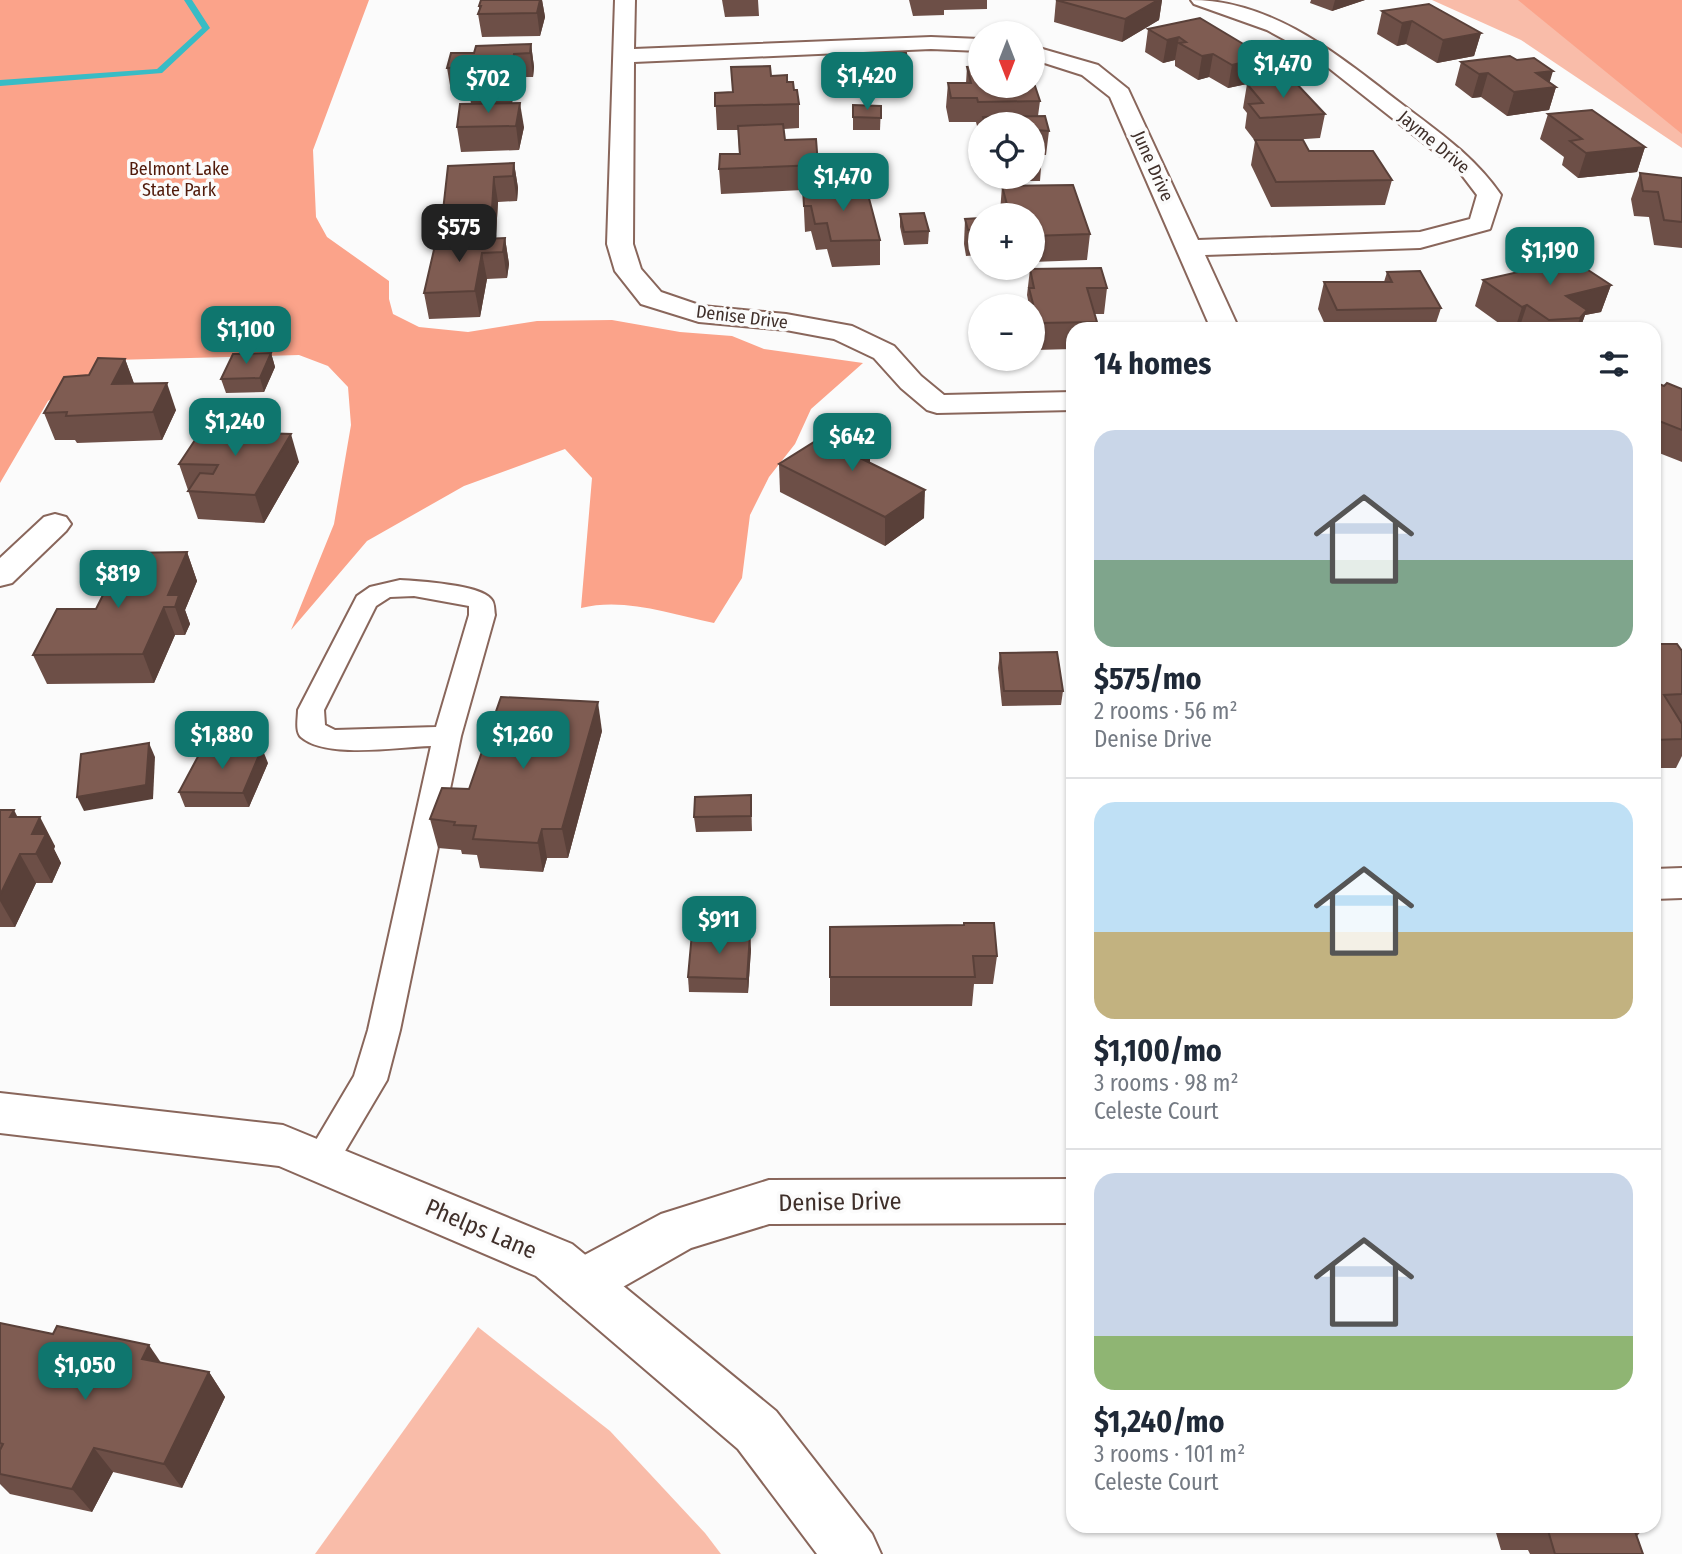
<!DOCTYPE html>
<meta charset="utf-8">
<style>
body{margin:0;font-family:"Fira Sans Condensed",sans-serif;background:#f2f2f3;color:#1f2937;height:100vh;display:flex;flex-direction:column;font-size:26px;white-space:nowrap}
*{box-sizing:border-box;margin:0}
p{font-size:23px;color:#747a83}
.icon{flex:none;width:38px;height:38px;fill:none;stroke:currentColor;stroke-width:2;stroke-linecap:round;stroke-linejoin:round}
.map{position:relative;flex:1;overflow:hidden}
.side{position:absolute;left:1066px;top:322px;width:595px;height:1211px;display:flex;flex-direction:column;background:#fff;border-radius:21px;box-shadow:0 2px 5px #0004}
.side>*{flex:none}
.needle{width:46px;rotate:180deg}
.buttons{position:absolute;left:968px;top:21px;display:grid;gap:14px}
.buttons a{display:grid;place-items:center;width:77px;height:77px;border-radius:50%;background:#fff;box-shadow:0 2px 5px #0004;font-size:35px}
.price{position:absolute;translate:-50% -60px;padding:0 16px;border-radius:14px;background:#0f766e;color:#fff;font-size:23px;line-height:46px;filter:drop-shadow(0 2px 4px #0008)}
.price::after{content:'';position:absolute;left:50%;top:42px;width:21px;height:16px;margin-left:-10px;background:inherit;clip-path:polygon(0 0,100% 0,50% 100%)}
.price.active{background:#222;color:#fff}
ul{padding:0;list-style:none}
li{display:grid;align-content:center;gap:14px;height:371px;padding:0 28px}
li+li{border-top:2px solid #e0e1e3}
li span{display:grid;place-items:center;height:217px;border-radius:21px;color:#555}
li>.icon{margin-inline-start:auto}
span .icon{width:126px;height:126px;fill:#fffc;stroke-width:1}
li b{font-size:30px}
h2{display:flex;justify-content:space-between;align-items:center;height:84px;padding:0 28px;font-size:30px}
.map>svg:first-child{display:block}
.green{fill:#f9bca9}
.forest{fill:#fba38a}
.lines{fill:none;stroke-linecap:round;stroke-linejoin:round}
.stream{fill:#38bcc5;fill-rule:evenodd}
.lane-casing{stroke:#89665b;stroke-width:4}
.street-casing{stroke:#89665b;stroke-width:4}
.secondary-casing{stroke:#89665b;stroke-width:4}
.lane{fill:#fff;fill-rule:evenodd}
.street{fill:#fff;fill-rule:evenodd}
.secondary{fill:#fff;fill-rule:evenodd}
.wall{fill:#6d4f47}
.shaded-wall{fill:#594039}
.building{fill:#7f5c52;stroke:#594039;stroke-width:2}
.labels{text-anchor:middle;stroke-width:7;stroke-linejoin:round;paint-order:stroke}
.far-street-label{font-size:18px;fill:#3f2f2a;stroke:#fbfbfb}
.far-park-label{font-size:18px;fill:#501a0a;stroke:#fbfbfb}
.near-street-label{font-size:24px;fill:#3f2f2a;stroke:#fbfbfb}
</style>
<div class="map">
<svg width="1682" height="1554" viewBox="0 0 1682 1554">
<rect width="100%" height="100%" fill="#fbfbfb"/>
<g class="green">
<polygon points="1432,0 1682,0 1682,148 1521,40"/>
<polygon points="478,1327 610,1431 705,1533 721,1554 315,1554"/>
</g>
<g class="forest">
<path d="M0,0H369L313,150L316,217L327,237L389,281V299L393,314L419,327L468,332L537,321L612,320L680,332L732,336L764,349L863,363L811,409L795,444L769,477L750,515L742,578L714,623C671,614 624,597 581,608L592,478L565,449L464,486L367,541L291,630L334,524L351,425L348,387L328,366L299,355L114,360L48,401L0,483Z"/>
<polygon points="1518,0 1682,0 1682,134"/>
</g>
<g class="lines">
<polygon class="stream" points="184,0 192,0 210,28 162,73 0,86 0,80 157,69 202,28"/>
<g class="lane-casing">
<path id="lane" d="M400,580C418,581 481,585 491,599C495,603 494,610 495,615L461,736L400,1030L387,1080L332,1173L320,1177L308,1173L303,1162L354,1076L368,1030L431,746C399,747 326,759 301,737C295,731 298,718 298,710L357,596L370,587ZM414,596L469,606V615L436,727L335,730L325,725L324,710L376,606L390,597Z"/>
</g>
<g class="street-casing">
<g id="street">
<polygon points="615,0 635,0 634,49 931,37 980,39 980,51 931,49 634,62 633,244 641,269 661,292 702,306 786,314 852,326 894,346 921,376 944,395 1073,392 1073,410 937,413 927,410 901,388 874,358 834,339 786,330 699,322 641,304 615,271 607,244"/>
<path d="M1191,0C1274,0 1340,57 1403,105C1440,133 1474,156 1501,195L1490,229L1420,248L1205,255L1239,329H1211L1110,97L1082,75L1032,59V46L1098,65L1128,89L1198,240L1420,232L1470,219L1477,195L1458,170L1311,54L1267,30L1194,4Z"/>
<polygon points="55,514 66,517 71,524 66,531 12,583 0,586 0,558 44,517"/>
<polygon points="1682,868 1682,898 1654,899 1654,869"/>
<polygon points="1073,1179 1073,1223 769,1224 691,1248 600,1300 582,1307 564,1300 557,1283 564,1266 661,1214 769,1180"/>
</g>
</g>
<g class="secondary-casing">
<polygon id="secondary" points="0,1093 283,1125 572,1244 776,1411 872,1534 881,1554 817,1554 738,1449 536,1276 279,1166 0,1133"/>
</g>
<use href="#lane" class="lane"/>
<use href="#street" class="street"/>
<use href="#secondary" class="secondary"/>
</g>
<g class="wall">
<polygon points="542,0 545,17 540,36 482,37 478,14 479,11 479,6"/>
<polygon points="722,0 758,0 759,16 725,17"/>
<polygon points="909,0 987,0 987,9 944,10 944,15 913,16"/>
<polygon points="1056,0 1162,0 1159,20 1122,42 1054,22"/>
<polygon points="1311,0 1365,0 1332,11 1310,3"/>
<polygon points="1382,11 1481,33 1474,56 1437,63 1406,44 1397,46 1377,34"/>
<polygon points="1148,29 1265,57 1261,81 1228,88 1209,77 1198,80 1175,66 1175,60 1163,63 1145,52"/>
<polygon points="531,44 534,67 533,77 517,77 512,103 471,104 469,91 451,91 447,68 474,53"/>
<polygon points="887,53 907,61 907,73 889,73"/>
<polygon points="1461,62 1550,82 1556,87 1549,110 1507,116 1481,97 1472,98 1455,85"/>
<polygon points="967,67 1040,101 1038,116 1049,131 1046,155 1042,155 1040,181 989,181 988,177 1032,177 1032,124 980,124 980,126 977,126 976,122 949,122 946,107 948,83 966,83"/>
<polygon points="771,76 787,82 799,104 799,128 784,129 785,140 818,165 819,189 880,240 880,265 832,267 827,249 816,250 811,231 805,232 803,190 721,194 719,169 739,154 738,130 717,130 715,93 733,92"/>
<polygon points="1247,84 1325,114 1320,138 1291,140 1309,151 1392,180 1385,205 1271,207 1251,165 1255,141 1245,128 1247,113 1243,108"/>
<polygon points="460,104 524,127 519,150 461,152 457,127"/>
<polygon points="853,105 881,106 880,130 853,130"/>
<polygon points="1548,114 1645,147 1637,172 1578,178 1562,165 1564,157 1540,139"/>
<polygon points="514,163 518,188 517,201 498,202 496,234 447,237 443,211"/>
<polygon points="1640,173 1682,178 1682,248 1654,245 1649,217 1634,216 1631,199"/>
<polygon points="1002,186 1090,234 1087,260 1032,262 1032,215 987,215 987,212 1000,212"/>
<polygon points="900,214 929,231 928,244 904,245 900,227"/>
<polygon points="980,218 980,255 966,256 964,244 965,219"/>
<polygon points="505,238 509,264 507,278 487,279 480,317 429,319 424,293"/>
<polygon points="1530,260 1611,285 1601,312 1585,315 1580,329 1507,329 1475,306 1483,280 1527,270"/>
<polygon points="1030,269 1107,288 1104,314 1094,314 1097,322 1096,329 1073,329 1073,349 1035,350 1032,337 1032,306 1028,306 1028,300 1027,295"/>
<polygon points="1387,272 1441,308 1434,329 1327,329 1318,309 1324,282 1384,282"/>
<polygon points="271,353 275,367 264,392 226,393 221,379"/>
<polygon points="125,359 134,384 176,410 162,440 77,443 75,440 55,440 44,413 89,375"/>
<polygon points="1654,382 1664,386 1682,389 1682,462 1654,451"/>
<polygon points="264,424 267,433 299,462 264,523 198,519 179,464 228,430"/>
<polygon points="870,463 924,518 885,546 780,492 779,464"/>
<polygon points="187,552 197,581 185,610 190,624 185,635 175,635 154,683 47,684 33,655 96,609"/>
<polygon points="1069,597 1073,597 1073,657 1066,626"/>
<polygon points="1654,644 1682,651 1682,756 1676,768 1654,768"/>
<polygon points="1000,653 1063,691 1061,705 1002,706 998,668"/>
<polygon points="602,731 568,858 547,858 543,872 480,868 477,855 462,854 461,850 438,848 430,819 469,789"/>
<polygon points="268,763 249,807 185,807 179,792"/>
<polygon points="751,795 752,831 696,832 694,817"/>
<polygon points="0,810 17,817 55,846 54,849 61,863 52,883 36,883 15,927 0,927"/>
<polygon points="830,927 997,956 993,984 974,984 972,1006 830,1006"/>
<polygon points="751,949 748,993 689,992 688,977"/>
<polygon points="0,1323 161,1363 209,1372 225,1397 182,1488 113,1472 92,1512 10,1494 0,1484"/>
<polygon points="1494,1526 1646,1526 1637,1536 1643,1554 1530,1554 1528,1550 1501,1550"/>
</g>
<g class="shaded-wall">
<polygon points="540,0 542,0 545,17 540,36 537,13"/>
<polygon points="1158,0 1162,0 1159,20 1122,42 1125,19"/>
<polygon points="1335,0 1365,0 1332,11"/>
<polygon points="1412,21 1406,44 1397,46 1402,23"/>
<polygon points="1481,33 1474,56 1437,63 1443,40"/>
<polygon points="1179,37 1175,60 1163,63 1167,40"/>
<polygon points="531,44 534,67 533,77 530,53"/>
<polygon points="514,54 517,77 512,103 509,79"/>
<polygon points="1213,54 1209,77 1198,80 1202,56"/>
<polygon points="1265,57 1261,81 1228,88 1232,65"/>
<polygon points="1553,71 1548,88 1556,87 1549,110 1507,116 1514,92 1536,73"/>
<polygon points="1488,73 1481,97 1472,98 1479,74"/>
<polygon points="520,103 524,127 519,150 516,126"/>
<polygon points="1645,147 1637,172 1578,178 1586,153"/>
<polygon points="514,163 518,188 517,201 513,176"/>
<polygon points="494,177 498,202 496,234 492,209"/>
<polygon points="505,238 509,264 507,278 503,252"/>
<polygon points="482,253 487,279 480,317 475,291"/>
<polygon points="1611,285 1601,312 1585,315 1580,329 1576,329 1580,318 1566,296"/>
<polygon points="1527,305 1519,329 1515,329 1522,307"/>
<polygon points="271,353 275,367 264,392 260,378"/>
<polygon points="125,359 135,386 112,384"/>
<polygon points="167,383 176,410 162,440 153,412"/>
<polygon points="264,424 273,452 260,433"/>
<polygon points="291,434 299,462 264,523 255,495"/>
<polygon points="870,442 870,470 852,454"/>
<polygon points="925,490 924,518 885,546 885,517"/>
<polygon points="187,552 197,581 185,610 190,624 185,635 175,607 168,595"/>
<polygon points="164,607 175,635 154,683 143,654"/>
<polygon points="598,702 602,731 568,858 562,829"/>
<polygon points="149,743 155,757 153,799 84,811 77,797"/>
<polygon points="262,748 268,763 249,807 243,793"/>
<polygon points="14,810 29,839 10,817"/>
<polygon points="40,817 55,846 54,849 61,863 52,883 36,854 32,834"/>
<polygon points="542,829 547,858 543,872 538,843"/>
<polygon points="20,854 36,883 15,927 0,901 0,895"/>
<polygon points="750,934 751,949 748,993 747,979"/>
<polygon points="149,1345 166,1370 142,1359"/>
<polygon points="209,1372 225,1397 182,1488 164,1464"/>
<polygon points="94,1448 113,1472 92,1512 72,1489"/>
</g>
<g class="building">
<polygon points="481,0 540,0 537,13 478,14 481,6 479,6"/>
<polygon points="1056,0 1158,0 1125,19"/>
<polygon points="1429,4 1481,33 1443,40 1412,21 1402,23 1382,11"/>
<polygon points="1200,18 1265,57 1232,65 1213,54 1202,56 1179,43 1186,42 1179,37 1167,40 1148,29"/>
<polygon points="531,44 530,53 514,54 509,79 468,80 471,67 447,68 451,53 474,53 476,46"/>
<polygon points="887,53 906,53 907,61 889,62"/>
<polygon points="1510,56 1517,60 1534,58 1553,71 1536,73 1556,87 1514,92 1488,73 1479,74 1461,62"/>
<polygon points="770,66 771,76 787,75 787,82 793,82 794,90 797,90 799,104 715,106 715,93 733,92 731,67"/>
<polygon points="980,66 980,86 1035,86 1040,101 978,102 977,98 951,98 948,83 971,83 967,67"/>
<polygon points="1294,81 1325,114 1260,118 1249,104 1263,103 1247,84"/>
<polygon points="520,103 516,126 457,127 460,104"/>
<polygon points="853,105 881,106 881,118 853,117"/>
<polygon points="1592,110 1645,147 1586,153 1570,141 1582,139 1548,114"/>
<polygon points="1045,116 1049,131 1036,130 1042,156 1032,156 1032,124 985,124 983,117"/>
<polygon points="783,124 785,140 816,139 818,165 719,169 720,154 740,154 738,126"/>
<polygon points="1255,140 1303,140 1309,151 1373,151 1392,180 1276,182"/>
<polygon points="514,163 513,176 494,177 492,209 443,211 448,166"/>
<polygon points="1640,173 1682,178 1682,222 1664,220 1658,192 1643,191"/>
<polygon points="1073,185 1090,234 1032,236 1032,215 988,215 987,212 1009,212 1002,186"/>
<polygon points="866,187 880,240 831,241 827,223 815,224 811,206 804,206 803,189"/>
<polygon points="924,213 929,231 904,232 900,214"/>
<polygon points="980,218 980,229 968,230 965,219"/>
<polygon points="505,238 503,252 482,253 475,291 424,293 436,241"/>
<polygon points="1562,253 1611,285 1566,296 1587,310 1580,318 1549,320 1527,305 1522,307 1483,280 1540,267 1530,260"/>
<polygon points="1101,268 1107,288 1087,288 1097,322 1038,323 1029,288 1034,288 1030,269"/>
<polygon points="1420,271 1441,308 1337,310 1324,282 1392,282 1387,272"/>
<polygon points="271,353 260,378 221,379 233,354"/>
<polygon points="98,358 125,359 112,384 167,383 153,412 66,416 67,412 44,413 64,377 89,375"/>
<polygon points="1654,382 1664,386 1667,383 1682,389 1682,430 1654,419"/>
<polygon points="232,423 264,424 260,433 291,434 255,495 188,491 200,473 213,474 218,465 179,464 203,428 228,430"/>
<polygon points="838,427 870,442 852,454 925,490 885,517 779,464"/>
<polygon points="187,552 168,595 179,595 175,607 164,607 143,654 33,655 57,609 96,609 124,553"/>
<polygon points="1069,597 1073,597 1073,612"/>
<polygon points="1654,644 1677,644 1682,651 1682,694 1664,695 1682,724 1682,739 1654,740"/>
<polygon points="1057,652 1063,691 1004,691 1000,653"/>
<polygon points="501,697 598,702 562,829 542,829 538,843 473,839 476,826 454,825 455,822 430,819 442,788 469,789"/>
<polygon points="149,743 146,785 77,797 81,754"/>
<polygon points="262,748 243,793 179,792 202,749"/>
<polygon points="751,795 751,816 694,817 695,797"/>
<polygon points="0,810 14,810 10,817 40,817 32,834 46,834 36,854 20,854 0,895"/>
<polygon points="964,923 994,923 997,956 973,956 975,977 830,977 830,927 964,925"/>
<polygon points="692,933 750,934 747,979 688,977"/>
<polygon points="0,1323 53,1334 57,1326 149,1345 142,1359 209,1372 164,1464 94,1448 72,1489 0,1474 0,1450 3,1444 0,1443"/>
<polygon points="1518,1526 1633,1526 1643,1554 1555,1554 1547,1527 1519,1527"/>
</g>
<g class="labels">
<g class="far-street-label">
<text transform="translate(1434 142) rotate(40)" y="6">Jayme Drive</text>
<text transform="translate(1153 166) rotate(66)" y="6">June Drive</text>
<text transform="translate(742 317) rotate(7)" y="6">Denise Drive</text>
</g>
<g class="far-park-label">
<text x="179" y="175">Belmont Lake<tspan x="179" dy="21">State Park</tspan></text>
</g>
<g class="near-street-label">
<text transform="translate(840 1202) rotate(-1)" y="8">Denise Drive</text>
<text transform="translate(481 1229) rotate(23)" y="8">Phelps Lane</text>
</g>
</g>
</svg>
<div class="buttons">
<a><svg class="needle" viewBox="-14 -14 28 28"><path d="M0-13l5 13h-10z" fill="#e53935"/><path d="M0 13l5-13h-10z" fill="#747a83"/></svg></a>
<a><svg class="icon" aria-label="locate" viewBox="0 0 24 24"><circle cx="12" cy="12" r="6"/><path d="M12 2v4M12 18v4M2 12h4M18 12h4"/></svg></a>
<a>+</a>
<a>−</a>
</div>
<b class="price" style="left:1283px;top:100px">$1,470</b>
<b class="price" style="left:867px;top:112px">$1,420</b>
<b class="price" style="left:488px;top:115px">$702</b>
<b class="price" style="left:843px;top:213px">$1,470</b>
<b class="price active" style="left:459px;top:264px">$575</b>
<b class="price" style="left:1550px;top:287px">$1,190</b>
<b class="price" style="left:246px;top:366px">$1,100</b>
<b class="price" style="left:235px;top:458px">$1,240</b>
<b class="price" style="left:852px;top:473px">$642</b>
<b class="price" style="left:118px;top:610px">$819</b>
<b class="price" style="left:222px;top:771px">$1,880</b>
<b class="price" style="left:523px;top:771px">$1,260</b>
<b class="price" style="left:719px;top:956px">$911</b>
<b class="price" style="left:85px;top:1402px">$1,050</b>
<section class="side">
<h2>14 homes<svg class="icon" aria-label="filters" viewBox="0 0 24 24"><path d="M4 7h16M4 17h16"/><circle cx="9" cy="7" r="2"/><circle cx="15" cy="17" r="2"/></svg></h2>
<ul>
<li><span style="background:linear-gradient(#c9d6e8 60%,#7fa58c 0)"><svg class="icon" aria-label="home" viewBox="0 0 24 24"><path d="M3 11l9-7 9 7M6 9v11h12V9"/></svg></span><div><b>$575/mo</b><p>2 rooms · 56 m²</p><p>Denise Drive</p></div></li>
<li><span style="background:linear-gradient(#bfe0f5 60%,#c2b280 0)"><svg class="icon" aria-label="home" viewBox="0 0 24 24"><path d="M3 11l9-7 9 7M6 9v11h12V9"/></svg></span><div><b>$1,100/mo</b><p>3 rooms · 98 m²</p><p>Celeste Court</p></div></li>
<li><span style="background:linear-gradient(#c9d6e8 75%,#8fb573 0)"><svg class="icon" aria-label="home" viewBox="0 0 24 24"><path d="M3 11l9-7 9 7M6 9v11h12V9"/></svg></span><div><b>$1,240/mo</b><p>3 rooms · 101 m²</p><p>Celeste Court</p></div></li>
</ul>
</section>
</div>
